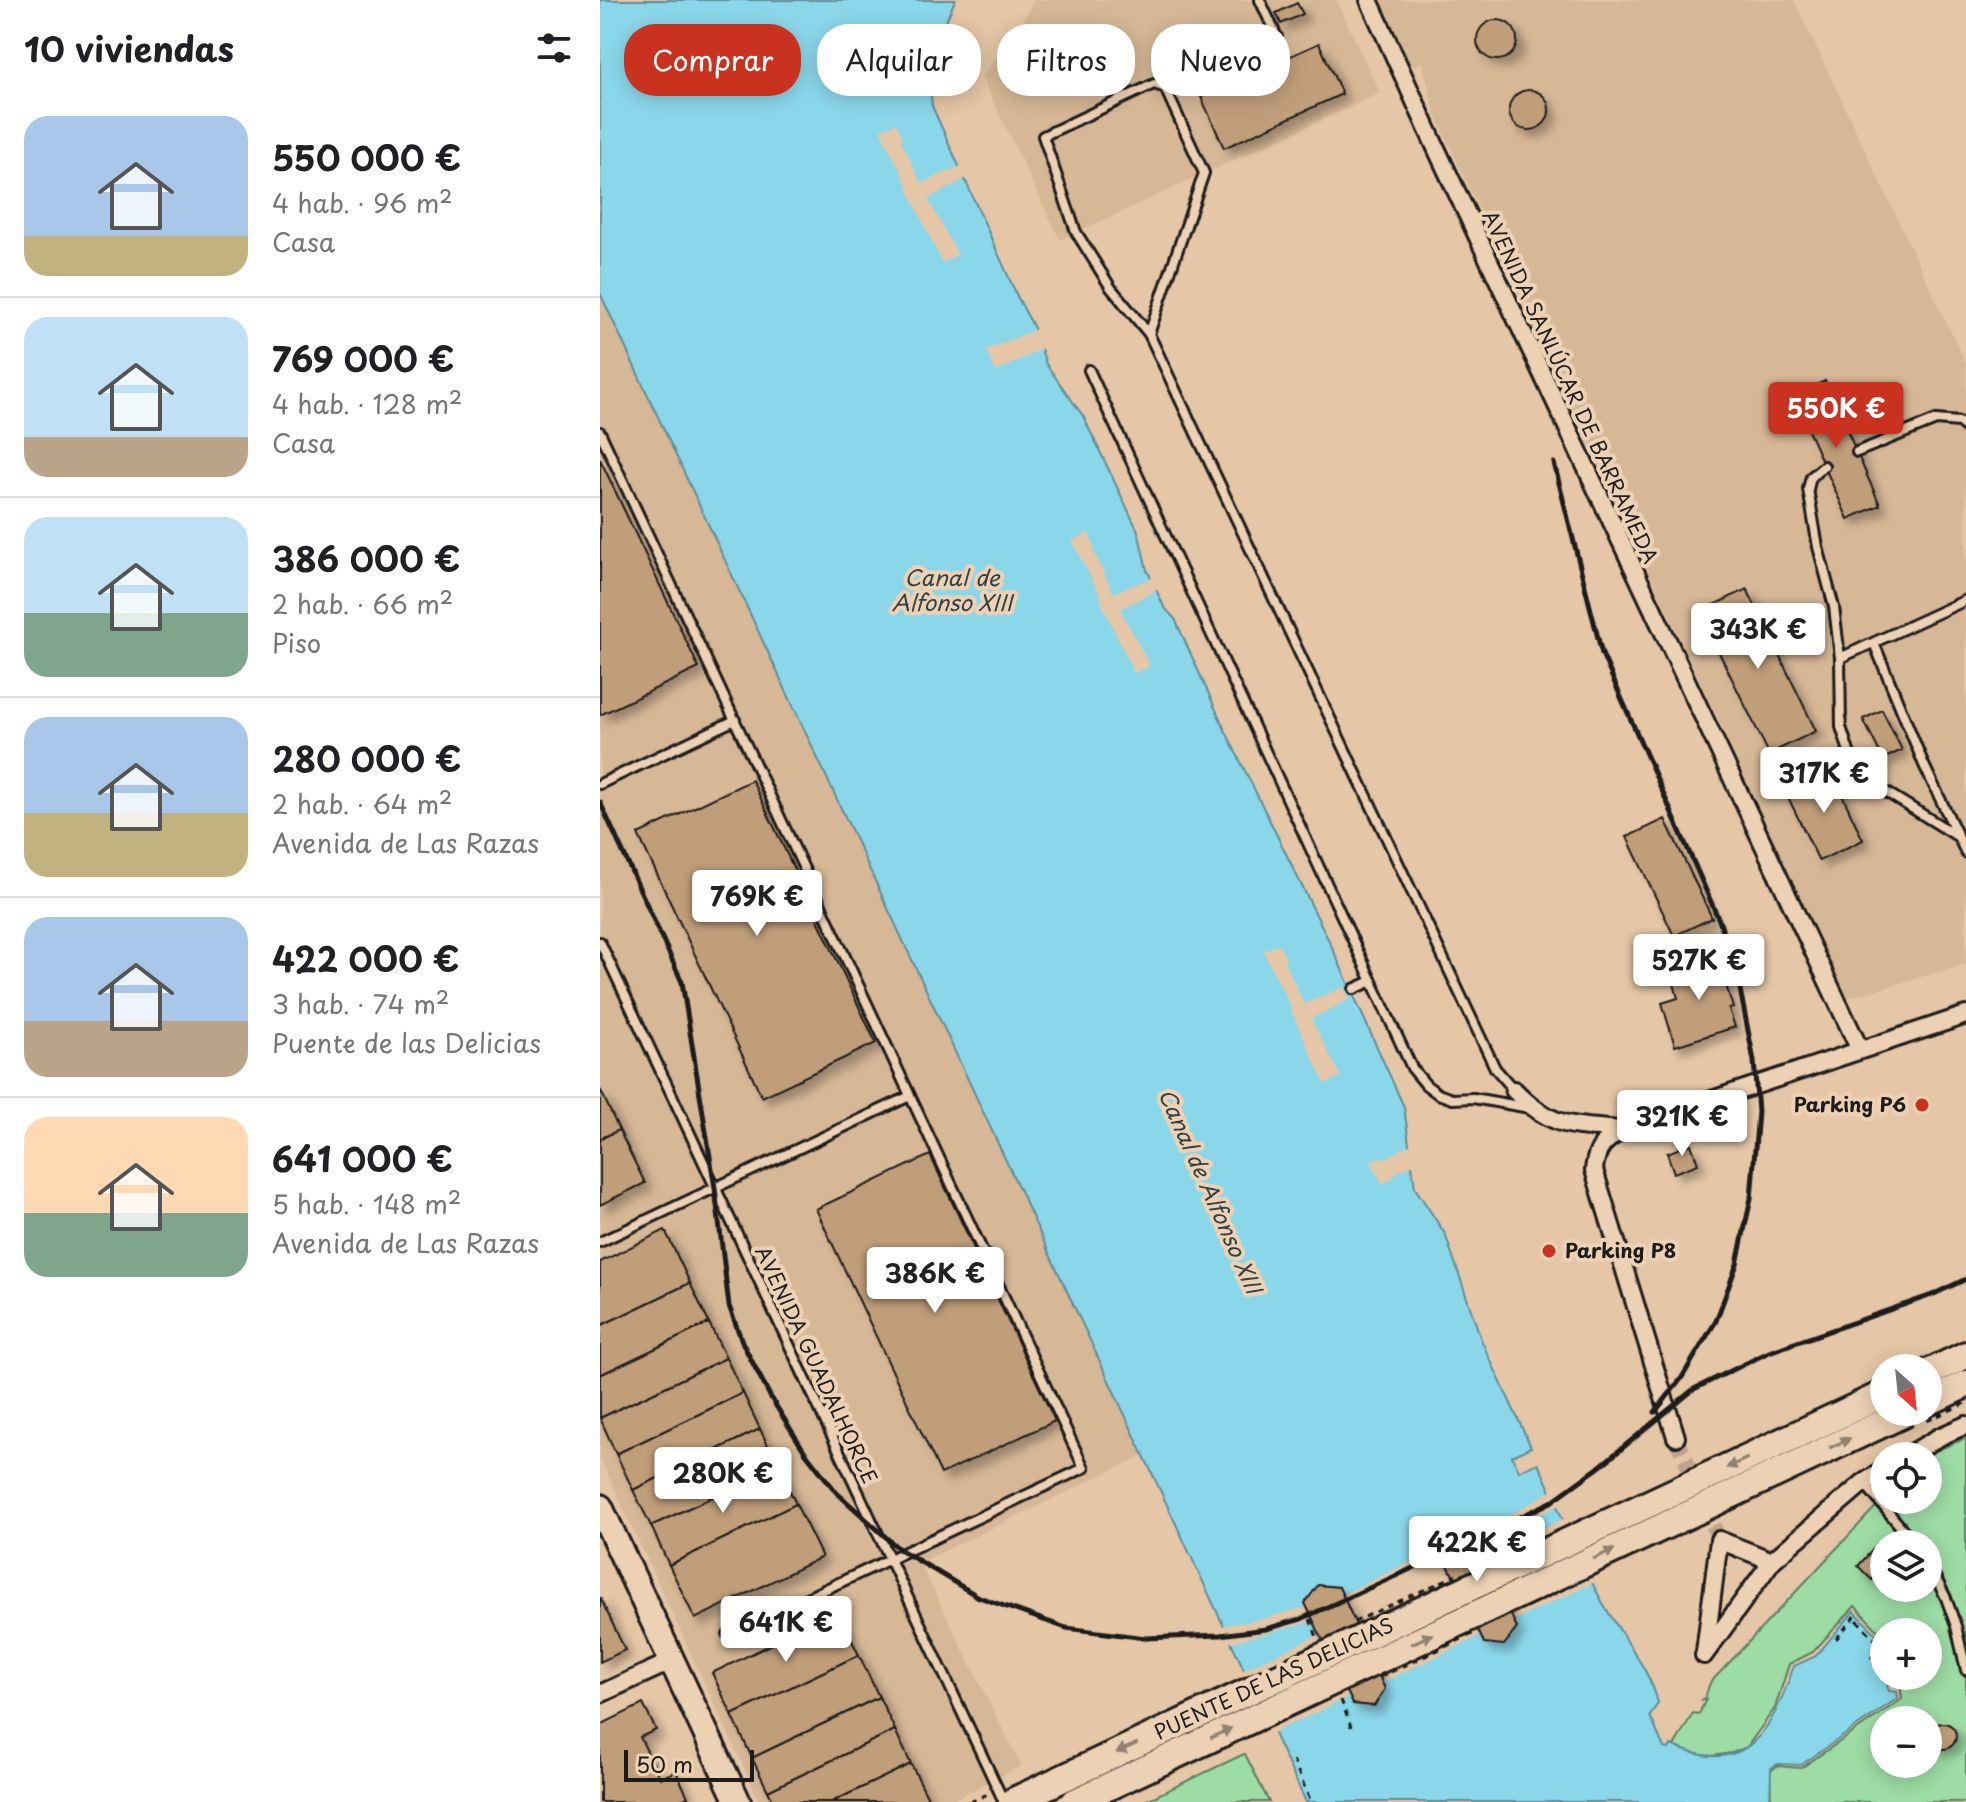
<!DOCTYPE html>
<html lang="es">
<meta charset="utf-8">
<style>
body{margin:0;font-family:"Playpen Sans",sans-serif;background:#f6f6f6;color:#202124;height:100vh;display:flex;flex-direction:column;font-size:30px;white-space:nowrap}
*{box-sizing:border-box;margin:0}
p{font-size:26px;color:#757577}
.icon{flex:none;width:44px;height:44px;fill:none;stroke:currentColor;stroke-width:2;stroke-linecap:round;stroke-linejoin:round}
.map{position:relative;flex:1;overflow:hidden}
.panel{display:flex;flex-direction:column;background:#fff;width:600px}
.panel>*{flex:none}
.banner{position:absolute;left:24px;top:24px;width:760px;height:72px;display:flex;gap:16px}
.needle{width:52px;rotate:153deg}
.controls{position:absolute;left:1270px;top:1354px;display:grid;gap:16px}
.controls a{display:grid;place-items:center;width:72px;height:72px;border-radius:50%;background:#fff;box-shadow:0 4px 20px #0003;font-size:40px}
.scale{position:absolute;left:24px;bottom:20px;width:130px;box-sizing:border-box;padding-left:8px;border:4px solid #1c1c1c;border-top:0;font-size:22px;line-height:28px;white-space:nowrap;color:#1c1c1c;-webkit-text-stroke:6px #edd1b4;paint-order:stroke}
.price{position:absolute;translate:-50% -68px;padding:0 18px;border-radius:8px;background:#fff;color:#222;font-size:26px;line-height:52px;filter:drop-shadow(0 2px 4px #0008)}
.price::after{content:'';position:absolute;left:50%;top:48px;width:24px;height:18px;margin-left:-12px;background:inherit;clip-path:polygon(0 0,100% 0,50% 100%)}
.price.on{background:#c8321e;color:#fff}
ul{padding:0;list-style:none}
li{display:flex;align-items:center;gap:24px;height:200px;padding:0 24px}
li+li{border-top:2px solid #e0e0e0}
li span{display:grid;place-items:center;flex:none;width:224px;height:160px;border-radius:24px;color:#555}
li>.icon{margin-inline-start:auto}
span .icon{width:96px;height:96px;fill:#fffc;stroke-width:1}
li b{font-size:34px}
h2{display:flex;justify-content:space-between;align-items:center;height:96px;padding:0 24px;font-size:34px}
.tag{padding:0 28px;border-radius:32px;background:#fff;box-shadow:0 4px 20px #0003;font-size:28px;line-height:72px}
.tag.on{background:#c8321e;color:#fff}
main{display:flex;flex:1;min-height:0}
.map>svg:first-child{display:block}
.built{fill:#d6b796}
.green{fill:#9ddca5;stroke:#5c7c60;stroke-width:2;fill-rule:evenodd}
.water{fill:#8bd7ea;stroke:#5f8c98;stroke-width:2}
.pier{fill:#e5c6a6}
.building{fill:#c19e7a;stroke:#1c1c1c;stroke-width:2;filter:url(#shadow)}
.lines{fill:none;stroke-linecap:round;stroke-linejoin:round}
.street-tunnel{stroke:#bda48a;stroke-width:16;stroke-dasharray:16 8;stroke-linecap:butt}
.lane-casing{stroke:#1c1c1c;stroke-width:14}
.street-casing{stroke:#1c1c1c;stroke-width:22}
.secondary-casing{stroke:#1c1c1c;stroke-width:30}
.primary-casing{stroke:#1c1c1c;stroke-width:32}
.path{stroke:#1c1c1c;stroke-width:3;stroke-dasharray:6 6;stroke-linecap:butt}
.lane{stroke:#edd1b4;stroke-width:8}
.street{stroke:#edd1b4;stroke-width:16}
.secondary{stroke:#edd1b4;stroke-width:24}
.primary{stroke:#edd1b4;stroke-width:26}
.rail{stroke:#1c1c1c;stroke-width:5}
.primary-bridge-casing{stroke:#1c1c1c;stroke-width:32;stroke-linecap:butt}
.path-bridge{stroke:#1c1c1c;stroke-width:3;stroke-dasharray:6 6;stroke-linecap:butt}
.primary-bridge{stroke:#edd1b4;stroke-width:26}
.oneway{fill:#8f8070}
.poi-dot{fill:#c8321e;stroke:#edd1b4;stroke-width:3}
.labels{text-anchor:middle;stroke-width:8;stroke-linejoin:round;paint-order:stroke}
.street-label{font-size:20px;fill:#1c1c1c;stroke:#edd1b4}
.poi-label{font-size:20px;font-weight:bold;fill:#1c1c1c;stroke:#edd1b4;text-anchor:end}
.water-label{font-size:22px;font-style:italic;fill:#324145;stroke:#edd1b4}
</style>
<main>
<section class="panel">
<h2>10 viviendas<svg class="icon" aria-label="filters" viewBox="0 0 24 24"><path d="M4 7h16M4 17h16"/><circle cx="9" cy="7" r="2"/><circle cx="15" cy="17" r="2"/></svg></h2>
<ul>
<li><span style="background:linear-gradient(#a9c7e8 75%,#c2b280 0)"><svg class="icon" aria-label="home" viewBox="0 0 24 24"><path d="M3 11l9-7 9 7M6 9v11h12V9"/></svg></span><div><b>550 000 €</b><p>4 hab. · 96 m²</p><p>Casa</p></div></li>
<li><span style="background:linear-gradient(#bfe0f5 75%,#b9a48a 0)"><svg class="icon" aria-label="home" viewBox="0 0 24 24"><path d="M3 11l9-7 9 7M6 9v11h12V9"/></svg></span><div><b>769 000 €</b><p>4 hab. · 128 m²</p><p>Casa</p></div></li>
<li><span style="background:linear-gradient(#bfe0f5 60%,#7fa58c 0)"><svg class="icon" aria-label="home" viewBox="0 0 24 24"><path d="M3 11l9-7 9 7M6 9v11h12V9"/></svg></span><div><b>386 000 €</b><p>2 hab. · 66 m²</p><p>Piso</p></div></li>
<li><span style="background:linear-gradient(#a9c7e8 60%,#c2b280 0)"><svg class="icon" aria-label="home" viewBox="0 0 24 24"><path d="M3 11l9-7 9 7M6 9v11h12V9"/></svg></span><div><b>280 000 €</b><p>2 hab. · 64 m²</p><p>Avenida de Las Razas</p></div></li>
<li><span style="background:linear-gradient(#a9c7e8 65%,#b9a48a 0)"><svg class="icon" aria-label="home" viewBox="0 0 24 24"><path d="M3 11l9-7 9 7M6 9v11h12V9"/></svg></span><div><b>422 000 €</b><p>3 hab. · 74 m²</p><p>Puente de las Delicias</p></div></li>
<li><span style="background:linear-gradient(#ffd9b3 60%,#7fa58c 0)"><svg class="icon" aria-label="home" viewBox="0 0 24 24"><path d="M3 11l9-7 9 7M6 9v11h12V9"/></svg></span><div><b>641 000 €</b><p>5 hab. · 148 m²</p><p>Avenida de Las Razas</p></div></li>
</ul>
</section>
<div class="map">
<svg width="1366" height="1802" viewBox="0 0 1366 1802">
<defs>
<filter id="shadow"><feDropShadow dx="7" dy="7" stdDeviation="4" flood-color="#0004"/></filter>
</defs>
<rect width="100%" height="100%" fill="#e5c6a6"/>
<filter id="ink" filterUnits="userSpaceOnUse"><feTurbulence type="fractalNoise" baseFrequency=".0125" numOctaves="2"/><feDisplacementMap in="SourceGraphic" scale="16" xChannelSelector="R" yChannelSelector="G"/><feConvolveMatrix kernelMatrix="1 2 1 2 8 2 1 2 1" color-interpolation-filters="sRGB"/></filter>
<g filter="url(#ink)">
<g class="built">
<polygon points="434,0 736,0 780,93 460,240 381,76 417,32"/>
<polygon points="780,0 1194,0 1366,364 1366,964 1248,998 836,116 822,62 811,67"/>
<polygon points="0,292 543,1455 320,1563 421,1766 348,1802 160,1802 0,1458"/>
</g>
<g class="green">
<path d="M1366,1438V1802H1171L1170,1771L1177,1766L1201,1768L1302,1699L1299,1676H1328V1632H1284V1637L1255,1606L1213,1652L1189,1664L1175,1708L1147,1747L1132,1753L1111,1756L1092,1754L1074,1746L1093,1713L1099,1714L1106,1699L1101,1700L1105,1697L1110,1683L1284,1498L1328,1500V1456H1324ZM1284,1544H1328V1588H1284ZM1284,1720H1328V1764H1284Z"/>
<polygon points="645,1754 669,1802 543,1802 644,1754"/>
</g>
<path class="water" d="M0,0H355L328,63L332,106L418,298L434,328L446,364L483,416L538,531L547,570L564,607L575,619L625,730L730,943L804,1107L815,1188L845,1234L882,1342L931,1447L912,1456L919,1471L938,1463C960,1510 978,1560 1004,1605C1021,1635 1051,1671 1058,1703L1050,1716L1064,1748L1069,1749L1071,1745C1148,1780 1172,1729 1194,1666L1216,1656L1254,1611L1284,1642V1676H1291L1292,1679L1287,1686L1289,1691L1297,1692L1298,1698L1201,1765L1178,1764L1171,1768L1170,1802H706L0,293Z"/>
<g class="pier">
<polygon points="296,123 303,138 301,140 321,183 361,166 367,178 328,199 358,255 342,263 308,190 309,188 280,130"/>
<polygon points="439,328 445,347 396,372 386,350"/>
<polygon points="488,533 495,548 493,550 513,593 554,577 559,589 520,609 550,666 534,673 500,600 502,599 472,541"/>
<polygon points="679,944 686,959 684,961 704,1004 744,987 750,999 711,1019 741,1076 725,1084 691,1010 692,1009 663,951"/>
<polygon points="813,1143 816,1163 792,1175 793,1178 782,1184 771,1162 782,1156 784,1159"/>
<polygon points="954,1489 961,1504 881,1547 884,1556 967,1517 997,1581 914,1620 917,1628 904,1645 884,1643 880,1636 783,1682 785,1689 774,1706 753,1704 749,1697 670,1734 641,1671 720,1634 714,1621 628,1643 620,1626 658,1620 706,1607 705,1603 718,1585 739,1587 743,1594 840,1548 837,1541 849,1524 871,1526 874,1532 916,1512"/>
</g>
<g class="building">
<polygon points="697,3 703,14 681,24 676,13"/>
<circle cx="897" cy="40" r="20"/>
<polygon points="719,43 742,94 624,148 601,97"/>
<circle cx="929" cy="110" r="20"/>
<polygon points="1225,381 1280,505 1248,519 1192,395"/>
<polygon points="0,459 99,668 0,715"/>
<polygon points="1147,589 1216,731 1169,754 1099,612"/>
<polygon points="1282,710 1302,750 1283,759 1263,719"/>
<polygon points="1230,769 1263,840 1219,861 1185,791"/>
<polygon points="152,780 276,1043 162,1097 38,834"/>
<polygon points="1065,819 1112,918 1074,936 1027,837"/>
<polygon points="1116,952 1133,1008 1129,1009 1135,1027 1075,1046 1062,1003 1078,998 1071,973"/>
<polygon points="1,1091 19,1130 0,1139 0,1092"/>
<polygon points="19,1130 45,1183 0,1205 0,1139"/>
<polygon points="1091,1144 1098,1164 1074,1173 1067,1153"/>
<polygon points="330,1155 455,1421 341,1474 216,1209"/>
<polygon points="65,1230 90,1283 0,1326 0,1262"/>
<polygon points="90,1283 109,1323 0,1375 0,1326"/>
<polygon points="109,1323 126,1358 0,1418 0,1375"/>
<polygon points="126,1358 143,1393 16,1454 0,1418"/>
<polygon points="143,1393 160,1429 33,1490 16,1454"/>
<polygon points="160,1429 178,1466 51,1526 33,1490"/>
<polygon points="178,1466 196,1504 69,1565 51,1526"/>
<polygon points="196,1504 222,1557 95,1619 69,1565"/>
<polygon points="849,1524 871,1526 917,1628 904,1645 884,1643 837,1541"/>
<polygon points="1278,1544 1284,1549 1284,1567 1272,1580 1258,1566"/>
<polygon points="718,1585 739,1587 785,1689 774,1706 753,1704 705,1603"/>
<polygon points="0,1597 25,1650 0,1662"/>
<polygon points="238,1612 259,1655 132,1715 112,1673"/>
<polygon points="259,1655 279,1697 152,1758 132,1715"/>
<polygon points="279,1697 295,1730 168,1791 152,1758"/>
<polygon points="43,1704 56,1730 40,1737 60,1778 76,1771 88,1797 77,1802 0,1802 0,1725"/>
<circle cx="1343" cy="1736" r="13"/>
<polygon points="295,1730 311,1764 232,1802 174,1802 168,1791"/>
<polygon points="311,1764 330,1802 232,1802"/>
</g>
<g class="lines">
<polyline class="street-tunnel" points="1076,1437 1119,1540"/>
<g class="lane-casing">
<g id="lane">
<polyline points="660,0 677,37 565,88 604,173 549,334 895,1068 914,1090"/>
<polyline points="549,334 511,288 476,232 443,136 554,84 565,88"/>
<polyline points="489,370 812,1068 826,1085 838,1094 852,1099 873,1098 930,1108"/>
<polyline points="0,432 484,1468 128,1635"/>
<polyline points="1257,452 1336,420 1359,422 1366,428"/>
<polyline points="1224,466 1211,477 1208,489 1218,547 1234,607 1240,658 1366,600"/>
<polyline points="1274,643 1324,765 1366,853"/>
<polyline points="1240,658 1241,727 1252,761 1265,779 1357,836"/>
<polyline points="0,784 135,720"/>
<polyline points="0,942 404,1802"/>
<polyline points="754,989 772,981"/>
<polyline points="0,1242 310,1096"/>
<polyline points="1264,1483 1315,1544"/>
<polyline points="1328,1563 1346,1598 1356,1626 1366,1670"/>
</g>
</g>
<g class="street-casing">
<g id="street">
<polyline points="769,0 836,148 1260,1050"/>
<path d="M914,1090C952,1129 971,1125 1022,1130"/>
<path d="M1076,1437L994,1170C996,1148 1004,1141 1022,1130L1366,1015"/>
<polyline points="1307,1456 1341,1436 1366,1425"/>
<polyline points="1105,1652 1119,1540 1172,1561"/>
<polyline points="1104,1655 1172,1561 1263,1483 1284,1470"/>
<polyline points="0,1694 72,1661"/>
</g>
</g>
<g class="secondary-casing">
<polyline id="secondary" points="0,1507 138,1802"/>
</g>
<g class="primary-casing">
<g id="primary">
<polyline points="1328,1373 1366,1355"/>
<polyline points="1328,1402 1366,1384"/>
<polyline points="750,1644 873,1586"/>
<polyline points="761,1668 883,1611"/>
</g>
</g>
<g class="path">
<polyline points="1298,1368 1309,1363"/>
<polyline points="710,1619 717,1637"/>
<polyline points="1257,1620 1277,1641"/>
<polyline points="1236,1639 1256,1615"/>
<polyline points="1284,1650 1281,1648 1270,1659 1277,1666 1284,1660"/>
<polyline points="741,1700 751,1727"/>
<polyline points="693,1760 711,1802"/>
</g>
<use href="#lane" class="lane"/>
<use href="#street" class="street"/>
<use href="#secondary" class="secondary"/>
<use href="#primary" class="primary"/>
<g class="rail">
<polyline points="954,463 1002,654 1119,920 1137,974 1154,1061 1158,1112 1151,1198 1137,1264 1116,1321 1081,1379 1055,1412"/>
<polyline points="0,802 82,982 115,1188 129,1306 143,1344 171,1398 205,1452 237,1493 299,1549 379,1597 466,1628 546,1638 620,1635 666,1629 701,1619 857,1548 951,1502 998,1468 1094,1389 1169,1352 1332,1295 1366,1279"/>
</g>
<g class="primary-bridge-casing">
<g id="primary-bridge">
<polyline points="873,1586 1284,1394"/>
<polyline points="883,1611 1307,1412"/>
<polyline points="412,1802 750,1644"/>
<polyline points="475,1802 761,1668"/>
</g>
</g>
<g class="path-bridge">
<polyline points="1327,1421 1366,1403"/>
<polyline points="754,1622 856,1575"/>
<polyline points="780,1677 879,1631"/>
<polyline points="370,1802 392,1792"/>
</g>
<use href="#primary-bridge" class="primary-bridge"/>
</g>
<defs><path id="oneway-solid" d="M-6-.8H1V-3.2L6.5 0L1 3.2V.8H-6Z" transform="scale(2)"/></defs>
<g class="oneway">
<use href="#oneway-solid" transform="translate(1240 1443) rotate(-25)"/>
<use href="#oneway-solid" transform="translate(1137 1463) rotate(155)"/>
<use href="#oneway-solid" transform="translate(1004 1554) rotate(-25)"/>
<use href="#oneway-solid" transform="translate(822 1639) rotate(-25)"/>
<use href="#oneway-solid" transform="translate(621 1733) rotate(-25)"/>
<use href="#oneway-solid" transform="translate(527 1748) rotate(155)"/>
</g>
</g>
<g class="poi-dot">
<circle cx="1322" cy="1105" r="8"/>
<circle cx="949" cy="1251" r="8"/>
</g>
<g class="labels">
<g class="street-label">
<text transform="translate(970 387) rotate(65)" y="7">AVENIDA SANLÚCAR DE BARRAMEDA</text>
<text transform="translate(216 1365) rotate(65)" y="7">AVENIDA GUADALHORCE</text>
<text transform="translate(674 1679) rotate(-25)" y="7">PUENTE DE LAS DELICIAS</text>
</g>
<g class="poi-label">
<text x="1306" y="1112">Parking P6</text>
<text x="965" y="1258" text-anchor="start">Parking P8</text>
</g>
<g class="water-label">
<text x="352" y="586">Canal de<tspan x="352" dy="25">Alfonso XIII</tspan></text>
<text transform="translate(610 1191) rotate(66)" y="8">Canal de Alfonso XIII</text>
</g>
</g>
</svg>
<div class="controls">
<a><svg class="needle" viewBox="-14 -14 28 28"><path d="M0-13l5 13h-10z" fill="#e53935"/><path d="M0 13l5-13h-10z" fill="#757577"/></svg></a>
<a><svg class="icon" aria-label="locate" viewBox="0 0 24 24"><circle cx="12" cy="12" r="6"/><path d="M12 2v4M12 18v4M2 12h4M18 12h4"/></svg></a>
<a><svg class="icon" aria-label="layers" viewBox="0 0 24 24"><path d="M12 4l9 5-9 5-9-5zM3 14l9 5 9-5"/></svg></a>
<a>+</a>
<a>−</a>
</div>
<div class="scale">50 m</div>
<b class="price on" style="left:1236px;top:450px">550K €</b>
<b class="price" style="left:1158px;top:671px">343K €</b>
<b class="price" style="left:1224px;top:815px">317K €</b>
<b class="price" style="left:157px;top:938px">769K €</b>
<b class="price" style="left:1099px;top:1002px">527K €</b>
<b class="price" style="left:1082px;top:1158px">321K €</b>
<b class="price" style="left:335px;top:1315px">386K €</b>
<b class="price" style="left:123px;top:1515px">280K €</b>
<b class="price" style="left:877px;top:1584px">422K €</b>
<b class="price" style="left:186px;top:1664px">641K €</b>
<div class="banner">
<a class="tag on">Comprar</a>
<a class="tag">Alquilar</a>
<a class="tag">Filtros</a>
<a class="tag">Nuevo</a>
</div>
</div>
</main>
